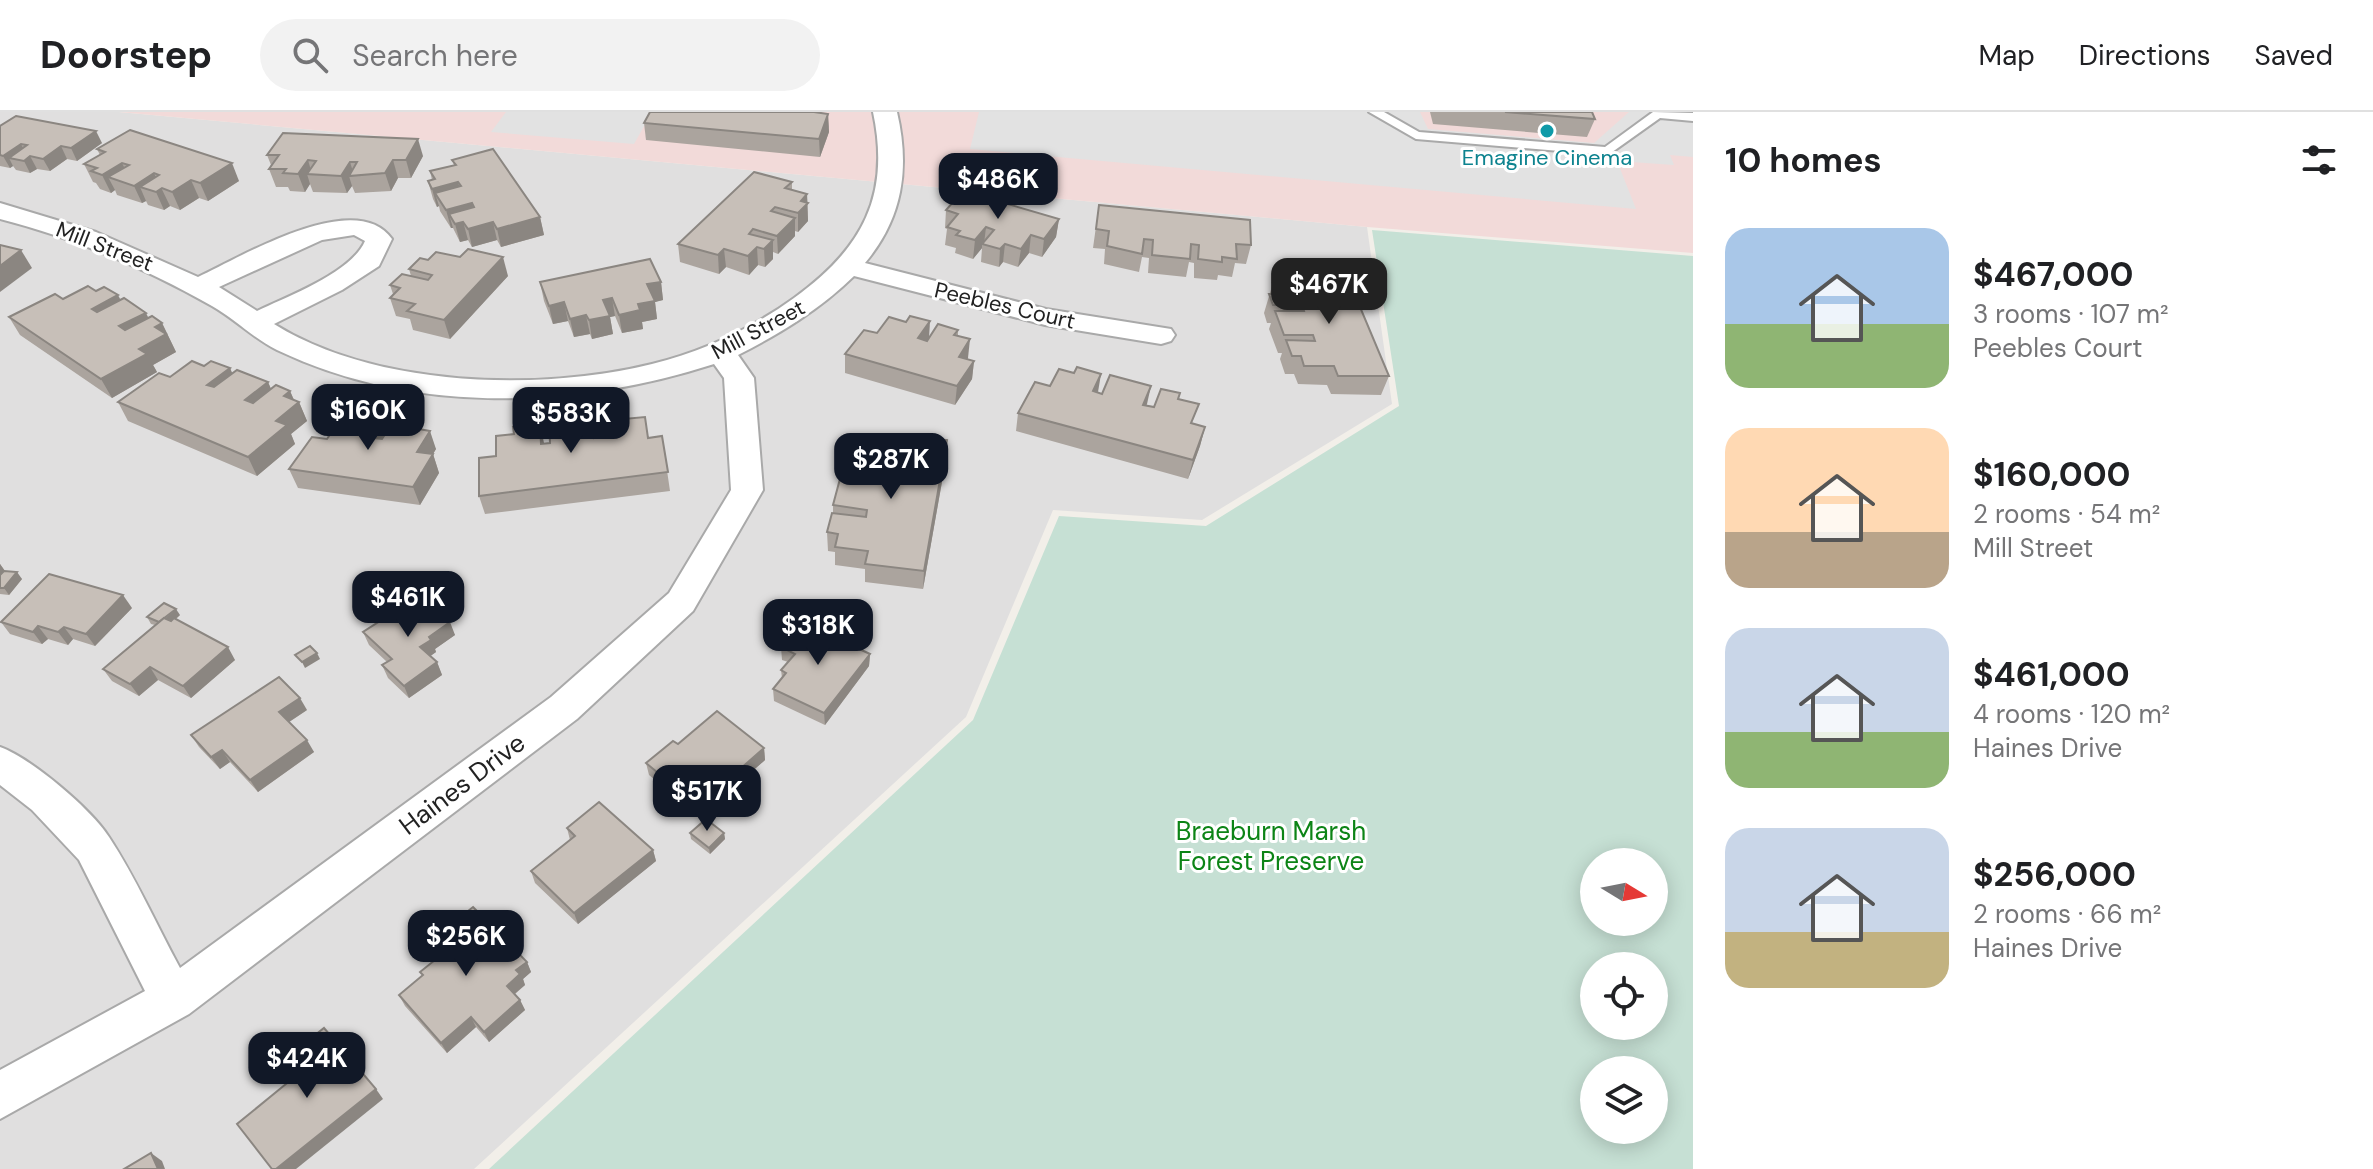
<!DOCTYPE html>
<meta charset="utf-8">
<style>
body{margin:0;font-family:"DM Sans",sans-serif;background:#f2f2f2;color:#202124;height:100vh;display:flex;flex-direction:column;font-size:30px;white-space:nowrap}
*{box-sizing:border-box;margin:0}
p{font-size:26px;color:#757577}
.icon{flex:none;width:44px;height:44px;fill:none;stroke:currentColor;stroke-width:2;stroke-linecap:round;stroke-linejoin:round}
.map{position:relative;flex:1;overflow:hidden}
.drawer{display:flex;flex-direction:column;background:#fff;width:680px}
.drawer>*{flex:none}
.needle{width:52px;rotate:100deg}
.fabs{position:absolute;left:1580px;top:736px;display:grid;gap:16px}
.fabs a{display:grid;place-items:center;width:88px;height:88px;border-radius:50%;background:#fff;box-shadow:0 4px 20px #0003;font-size:40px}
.price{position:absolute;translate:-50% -68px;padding:0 18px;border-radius:16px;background:#111827;color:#fff;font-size:26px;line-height:52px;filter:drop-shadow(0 2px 4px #0008)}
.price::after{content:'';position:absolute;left:50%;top:48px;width:24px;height:18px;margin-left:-12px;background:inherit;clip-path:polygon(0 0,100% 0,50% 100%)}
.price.on{background:#222;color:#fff}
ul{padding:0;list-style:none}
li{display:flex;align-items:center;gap:24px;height:200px;padding:0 32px}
li span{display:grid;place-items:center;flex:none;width:224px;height:160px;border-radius:24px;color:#555}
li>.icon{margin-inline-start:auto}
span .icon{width:96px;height:96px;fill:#fffc;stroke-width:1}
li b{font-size:34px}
h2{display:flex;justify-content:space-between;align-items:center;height:96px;padding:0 32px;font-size:34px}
header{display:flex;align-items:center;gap:48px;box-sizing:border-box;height:112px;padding:0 40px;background:#fff;border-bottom:2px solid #e0e0e0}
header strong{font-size:38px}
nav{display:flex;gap:44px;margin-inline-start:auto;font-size:28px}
.search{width:560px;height:72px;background:#f2f2f2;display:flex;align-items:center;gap:20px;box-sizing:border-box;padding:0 28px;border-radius:44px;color:#757577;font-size:30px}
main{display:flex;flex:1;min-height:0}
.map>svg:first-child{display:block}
.residential{fill:#e0dfdf}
.commercial{fill:#f2dad9}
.wetland{fill:#c6e0d4;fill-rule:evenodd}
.parking{fill:#e2e2e2}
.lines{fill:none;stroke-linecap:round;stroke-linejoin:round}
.service-casing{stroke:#a9a9a9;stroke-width:4}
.minor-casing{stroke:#a9a9a9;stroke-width:4}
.service{fill:#fff;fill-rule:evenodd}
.minor{fill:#fff;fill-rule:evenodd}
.wall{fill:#aba49e}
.shaded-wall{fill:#8b8681}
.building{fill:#c7bfb8;stroke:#8b8681;stroke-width:2}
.culture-dot{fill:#0f9aa8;stroke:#fff;stroke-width:3}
.labels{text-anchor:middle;stroke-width:6;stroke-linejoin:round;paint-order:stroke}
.far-culture-label{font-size:22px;fill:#0d838f;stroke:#fff}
.far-street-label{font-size:22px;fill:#222;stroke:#fff}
.street-label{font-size:26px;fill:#222;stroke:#fff}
.park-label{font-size:26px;fill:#0c8416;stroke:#fff}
</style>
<header>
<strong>Doorstep</strong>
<div class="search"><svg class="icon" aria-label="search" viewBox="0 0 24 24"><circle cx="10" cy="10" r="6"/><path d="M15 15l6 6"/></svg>Search here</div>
<nav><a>Map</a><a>Directions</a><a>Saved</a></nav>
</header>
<main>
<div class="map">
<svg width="1693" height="1057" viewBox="0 0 1693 1057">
<rect width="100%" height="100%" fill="#f2efe9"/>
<polygon class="residential" points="0,0 119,0 1367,115 1392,292 1202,408 1053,398 966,605 474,1057 0,1057"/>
<polygon class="commercial" points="119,0 1693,0 1693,141 1367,115"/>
<path class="wetland" d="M1372,118L1693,144V1057H489L973,608L1059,404L1206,414L1399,294ZM1594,750H1654V810H1594ZM1594,854H1654V914H1594ZM1594,958H1654V1018H1594Z"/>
<g class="parking">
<polygon points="506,0 652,0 634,32 491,20"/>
<polygon points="979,0 1420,0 1428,17 1594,31 1629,0 1693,0 1693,45 1670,43 1674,53 1617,49 1636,97 970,37"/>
</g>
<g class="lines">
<g class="service-casing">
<polygon id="service" points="1369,0 1384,0 1419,20 1605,35 1653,0 1693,1 1693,9 1660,6 1608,43 1416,27"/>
</g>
<g class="minor-casing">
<path id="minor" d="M873,0H897C910,56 903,106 865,151L1046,197L1171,217L1175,223L1171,229L1161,232L1045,213L854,164C819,198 781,221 738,243L754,266L763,378L693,499L577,607L189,902L0,1007V958L145,879L79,748L32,698L0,673V635C31,646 91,697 109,725C136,766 156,812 180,856L551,585L669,481L731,378L724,266L714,252C574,297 413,303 277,238C253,226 235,207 212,194C145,156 74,126 0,107V91L96,120L198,165C241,145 356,75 392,127L379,154L342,178L274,212C375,275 539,280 652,252C704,239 751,217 794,186C862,137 891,84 873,0ZM354,123L365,129C351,161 288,184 257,199L219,175L322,128Z"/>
</g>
<use href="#service" class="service"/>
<use href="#minor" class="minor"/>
</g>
<g class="wall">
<polygon points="1430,0 1592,0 1595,7 1587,25 1433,12"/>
<polygon points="818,1 828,2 829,20 820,45 646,28 644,11"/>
<polygon points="0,14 102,31 77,49 67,47 50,59 37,57 30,61 16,58 13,54 10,56 0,54"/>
<polygon points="97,37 239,69 208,89 199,86 180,98 170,94 164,98 148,93 146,89 142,91 117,83 115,78 111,81 100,77 96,71 93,70 84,52 100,43"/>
<polygon points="267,43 423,44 411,66 398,66 391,79 355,81 352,74 347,81 313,80 310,72 305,80 290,79 288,75 276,75 269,57 271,53"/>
<polygon points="452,48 540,105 544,123 501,135 497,128 472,135 468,128 460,130 453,116 451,116 440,99 439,94 437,95 433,87 428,69 432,68 430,59 454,53"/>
<polygon points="792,70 792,78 807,82 808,109 798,120 795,119 795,124 778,142 773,140 773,147 765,155 758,153 749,163 726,155 719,162 680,150 678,132"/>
<polygon points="1099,93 1251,133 1246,152 1235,151 1232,165 1218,163 1217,168 1194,166 1194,151 1189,150 1186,165 1148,161 1149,146 1142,145 1139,160 1104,152 1105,137 1093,136"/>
<polygon points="946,98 1059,107 1056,125 1042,145 1029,141 1018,155 1003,150 999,155 981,150 982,136 973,147 955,141 956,136 945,133 947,117 945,116"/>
<polygon points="409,157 508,164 450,227 413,218 410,207 396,204 390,186 393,182 390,173 411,164"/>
<polygon points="1300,164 1389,264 1381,283 1331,282 1327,273 1298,272 1294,262 1285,262 1280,247 1282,241 1278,241 1269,217 1271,211 1267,211 1264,201 1273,171 1297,171"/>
<polygon points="540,170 661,170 663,188 655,190 657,207 642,210 643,217 622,221 615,204 610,205 613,222 592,227 590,222 574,225 568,209 553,212 544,189"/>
<polygon points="96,179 120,188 149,206 162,211 176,240 153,253 157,260 112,286 20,223 9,205 63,187"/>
<polygon points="906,210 929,226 958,218 958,224 968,246 968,247 974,249 972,267 955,293 845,261 845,242 877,221"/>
<polygon points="204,254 230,256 232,262 268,270 271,277 290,279 294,288 299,290 307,309 291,322 295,332 257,364 128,309 118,290 170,265"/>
<polygon points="1097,281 1154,295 1179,287 1193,312 1205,315 1200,334 1188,367 1016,319 1018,301"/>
<polygon points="624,307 648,326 662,324 670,379 485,402 479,384 496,344 544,332 605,324"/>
<polygon points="390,314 420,317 436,337 433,342 439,361 420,393 298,376 289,357 327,327"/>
<polygon points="947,328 946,347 923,477 865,470 865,457 835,453 835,440 828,439 827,420 833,401 833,393 843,363 843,355 856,343 892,332"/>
<polygon points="0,452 5,459 22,467 9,483 0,482"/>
<polygon points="430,490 449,490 452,497 442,503 455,523 435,537 436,540 430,544 437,550 442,563 409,586 388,566 382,553 387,550 369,533 363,520 431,494"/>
<polygon points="132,496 95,534 73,527 68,533 48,527 42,532 10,522 1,510"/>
<polygon points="180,503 176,507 235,548 191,586 158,568 139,584 112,569 103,557 155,513 151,512 147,505"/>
<polygon points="781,535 870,542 869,554 825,613 774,589 773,577 782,566 781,558 788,550 782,548"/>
<polygon points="307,598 289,610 314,640 258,680 230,650 220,657 199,635 191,623"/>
<polygon points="678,632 764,636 765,648 700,705 649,663 646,651"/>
<polygon points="567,716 653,738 656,749 578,812 535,771 531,759 570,728"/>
<polygon points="690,721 724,721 725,727 710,742 691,727"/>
<polygon points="433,827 527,850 531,860 523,867 525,873 515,882 520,888 525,898 489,930 476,915 447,941 405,894 399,883 422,864 443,842"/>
</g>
<g class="shaded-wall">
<polygon points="828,2 829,20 820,45 819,27"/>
<polygon points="96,19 102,31 77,49 71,36"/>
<polygon points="418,27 423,44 411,66 406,48"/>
<polygon points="21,32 27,44 9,46 13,54 10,56 3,44"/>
<polygon points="61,34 67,47 50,59 43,47"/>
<polygon points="30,44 37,57 30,61 24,49"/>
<polygon points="308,48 312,62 307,62 310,72 305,80 298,62"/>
<polygon points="393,48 398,66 391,79 385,61"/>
<polygon points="350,50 354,63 349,64 352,74 347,81 341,64"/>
<polygon points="122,51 131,69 108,65 115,78 111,81 102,63"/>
<polygon points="232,51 239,69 208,89 200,71"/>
<polygon points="154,61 170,94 164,98 156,80 140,75 146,89 142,91 134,74"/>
<polygon points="191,68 199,86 180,98 172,80"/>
<polygon points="458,70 463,88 435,81 439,94 437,95 432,77"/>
<polygon points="807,82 808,109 798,120 798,101 801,89"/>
<polygon points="472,91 476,109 464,113 468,128 460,130 455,112 449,102 453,116 451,116 446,98"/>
<polygon points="540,105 544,123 501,135 497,117"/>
<polygon points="795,106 795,124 778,142 777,124"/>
<polygon points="1059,107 1056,125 1042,145 1044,127"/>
<polygon points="493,110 497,128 472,135 468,117"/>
<polygon points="986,115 984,132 982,132 982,136 973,147 975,128"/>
<polygon points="1031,123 1029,141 1018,155 1021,137"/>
<polygon points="773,128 773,147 765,155 764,137"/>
<polygon points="1005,132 1003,150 999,155 1000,137"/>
<polygon points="757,135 758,153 749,163 748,144"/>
<polygon points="724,137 726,155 719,162 718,143"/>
<polygon points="21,138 32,156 0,180 0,154"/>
<polygon points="503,145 508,164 450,227 444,208"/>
<polygon points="661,170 663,188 655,190 657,207 642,210 643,217 622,221 619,203 638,192 647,172"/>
<polygon points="118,183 128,202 102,215 92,197"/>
<polygon points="612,186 615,204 610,205 613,222 592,227 589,208 603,188"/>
<polygon points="564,190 568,209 553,212 549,194"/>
<polygon points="146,201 155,219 129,233 119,214"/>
<polygon points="586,203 590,222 574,225 570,207"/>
<polygon points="930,209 929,227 917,244 918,226"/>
<polygon points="162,211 176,240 153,253 157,260 112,286 101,267 139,237 155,215"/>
<polygon points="970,227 968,246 957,263 959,245"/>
<polygon points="974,249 972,267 955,293 957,274"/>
<polygon points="230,256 238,274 216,291 207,273"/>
<polygon points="1101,262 1098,280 1093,279"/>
<polygon points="268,270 276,289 254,306 245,288"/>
<polygon points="1151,274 1147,292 1139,311 1143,293"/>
<polygon points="290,279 296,293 299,290 307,309 291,322 295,332 257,364 248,345 276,309 284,284"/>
<polygon points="387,304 393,323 379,344 372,326"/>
<polygon points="540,312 544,331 545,351 541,332"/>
<polygon points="1205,315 1200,334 1188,367 1193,348"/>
<polygon points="430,319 436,337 433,342 439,361 420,393 413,375 417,340"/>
<polygon points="947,328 946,347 923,477 924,459"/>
<polygon points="0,452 7,462 0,470"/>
<polygon points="17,460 22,467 9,483 4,476"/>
<polygon points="123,483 132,496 95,534 86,522"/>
<polygon points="449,490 452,497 440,504 438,498"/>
<polygon points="176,497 180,503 164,517 160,511"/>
<polygon points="450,510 455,523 435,537 436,540 425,548 420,535 429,525"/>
<polygon points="38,514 48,527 42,532 33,520"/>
<polygon points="64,515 73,527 68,533 58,520"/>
<polygon points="228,535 235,548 191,586 183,574"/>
<polygon points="317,541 320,547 305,556 302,550"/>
<polygon points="870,542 869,554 825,613 824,601"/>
<polygon points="437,550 442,563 409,586 404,574"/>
<polygon points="150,555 158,568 139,584 130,572"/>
<polygon points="300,586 307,598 286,612 279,600"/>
<polygon points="307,628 314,640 258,680 250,668"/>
<polygon points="764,636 765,648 700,705 698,694"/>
<polygon points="222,638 230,650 220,657 211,645"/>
<polygon points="724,721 725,727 710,742 709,736"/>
<polygon points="653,738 656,749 578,812 574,801"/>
<polygon points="527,850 531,860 523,867 525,873 512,884 507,874 516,858"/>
<polygon points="520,888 525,898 489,930 484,920"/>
<polygon points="471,905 476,915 447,941 441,931"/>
<polygon points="376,977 383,987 296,1057 276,1057"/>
<polygon points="151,1041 162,1049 165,1057 158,1057"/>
</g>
<g class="building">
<polygon points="650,0 814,0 828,2 819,27 644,11"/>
<polygon points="1505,0 1592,0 1595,7"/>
<polygon points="16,4 96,19 71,36 61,34 43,47 30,44 24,49 9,46 27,33 21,32 3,44 0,43 0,14"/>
<polygon points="130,18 232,51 200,71 191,68 172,80 162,76 156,80 140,75 159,63 154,61 134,74 108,65 129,53 122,51 102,63 91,59 97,56 84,52 105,40 97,37"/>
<polygon points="283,21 418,27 406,48 393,48 385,61 349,64 357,50 350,50 341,64 307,62 316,49 308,48 298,62 283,61 286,57 269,57 279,43 267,43"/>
<polygon points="493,37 540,105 497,117 493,110 468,117 463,110 455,112 449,102 474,95 472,91 446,98 435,81 461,74 458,70 432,77 428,69 435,67 430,59 456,53 452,48"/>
<polygon points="754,60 792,70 785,76 807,82 801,89 808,91 798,101 775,95 771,99 795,106 777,124 753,117 749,122 773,128 764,137 757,135 748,144 724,137 718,143 678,132"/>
<polygon points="963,79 1059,107 1044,127 1031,123 1021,137 1005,132 1000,137 982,132 994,118 986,115 975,128 956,123 960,119 947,115 958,102 946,98"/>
<polygon points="1099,93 1250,108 1251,133 1236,132 1237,147 1222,145 1222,150 1198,147 1199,133 1191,132 1190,147 1152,143 1153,128 1144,127 1142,142 1107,134 1109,119 1096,117"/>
<polygon points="0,133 21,138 0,154"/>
<polygon points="468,137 503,145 444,208 407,199 415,192 390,186 400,176 390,173 402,162 428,168 432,163 409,157 420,146 428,148 436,140 460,145"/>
<polygon points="650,147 661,170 647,172 655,189 638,192 640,198 619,203 612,186 603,188 610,204 589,208 586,203 570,207 564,190 549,194 540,170"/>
<polygon points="1300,164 1347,164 1389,264 1338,264 1334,254 1304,254 1301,244 1292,244 1286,228 1315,229 1313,223 1284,223 1275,199 1304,199 1302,193 1273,193 1269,182 1277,182 1273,171 1302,172"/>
<polygon points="88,174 96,179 104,175 118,183 92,197 97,200 124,186 146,201 119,214 125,218 152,204 162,211 155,215 166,222 139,237 147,242 101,267 9,205 55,182 63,187"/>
<polygon points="910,204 930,209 918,226 927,229 938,212 958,218 954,223 970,227 959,245 974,249 957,274 845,242 864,218 877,221 889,205 906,210"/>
<polygon points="192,249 204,254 211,249 230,256 207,273 214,275 237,258 268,270 245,288 253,291 276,273 290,279 284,284 299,290 276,309 287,313 248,345 118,290 159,261 170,265"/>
<polygon points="1077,255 1101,262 1093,279 1102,282 1110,263 1151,274 1143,293 1154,295 1161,277 1180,281 1178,287 1199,292 1191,311 1205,315 1193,348 1018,301 1035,270 1050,274 1059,257 1074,261"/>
<polygon points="365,301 387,304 372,326 382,327 395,307 417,310 413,316 430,319 417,340 433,342 413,375 289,357 312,325 327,327 341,306 359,309"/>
<polygon points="623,301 624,307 645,305 648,326 662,324 668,360 479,384 479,346 496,344 496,324 514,322 513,315 540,312 541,332 550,331 549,310 593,305 594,326 605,324 604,303"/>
<polygon points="894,322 947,328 924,459 865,452 868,439 835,435 838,422 827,420 832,401 866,405 867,398 833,393 841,363 874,366 876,359 843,355 846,341 856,343 859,328 892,332"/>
<polygon points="4,459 17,460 4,476 0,476 0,463"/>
<polygon points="49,462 123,483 86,522 64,515 58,520 38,514 33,520 1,510"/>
<polygon points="441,483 449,490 438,498 430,490"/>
<polygon points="419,484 450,510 429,525 431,528 420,535 437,550 404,574 382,553 392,547 363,520"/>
<polygon points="164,491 176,497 159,510 147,505"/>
<polygon points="164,506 171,509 174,506 228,535 183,574 150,555 130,572 103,557"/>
<polygon points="801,510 870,542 824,601 773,577 786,561 781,558 795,542 781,535"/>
<polygon points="310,534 317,541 302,550 295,543"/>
<polygon points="279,565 300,586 279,600 307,628 250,668 222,638 211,645 191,623"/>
<polygon points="717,599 764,636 698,694 646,651 673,629 678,632"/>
<polygon points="599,690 653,738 574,801 531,759 575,724 567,716"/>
<polygon points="706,707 724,721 709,736 690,721"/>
<polygon points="473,795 527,850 516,858 520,862 507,874 520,888 484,920 471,905 441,931 399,883 423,863 420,860 445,840 433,827"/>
<polygon points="324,916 376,977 276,1057 272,1057 237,1012 297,963 284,948"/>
<polygon points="151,1041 158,1057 124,1057"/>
</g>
<circle class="culture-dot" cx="1547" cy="19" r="8"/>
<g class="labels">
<g class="far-culture-label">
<text x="1547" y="53">Emagine Cinema</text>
</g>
<g class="far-street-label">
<text transform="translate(105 134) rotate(21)" y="8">Mill Street</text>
<text transform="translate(1005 193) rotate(13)" y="8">Peebles Court</text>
<text transform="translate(758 217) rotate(-28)" y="8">Mill Street</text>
</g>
<g class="street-label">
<text transform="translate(462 672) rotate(-37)" y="9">Haines Drive</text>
</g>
<g class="park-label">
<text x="1271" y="728">Braeburn Marsh<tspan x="1271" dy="30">Forest Preserve</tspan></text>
</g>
</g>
</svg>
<div class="fabs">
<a><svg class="needle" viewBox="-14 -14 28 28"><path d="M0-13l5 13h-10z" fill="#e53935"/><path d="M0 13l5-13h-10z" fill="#757577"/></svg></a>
<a><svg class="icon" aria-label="locate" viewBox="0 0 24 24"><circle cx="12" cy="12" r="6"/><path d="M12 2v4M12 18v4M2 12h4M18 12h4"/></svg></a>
<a><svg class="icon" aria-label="layers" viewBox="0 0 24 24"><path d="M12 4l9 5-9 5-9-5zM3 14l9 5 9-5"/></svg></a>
</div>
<b class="price" style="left:998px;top:109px">$486K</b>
<b class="price on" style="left:1329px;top:214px">$467K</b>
<b class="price" style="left:368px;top:340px">$160K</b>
<b class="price" style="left:571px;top:343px">$583K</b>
<b class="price" style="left:891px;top:389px">$287K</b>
<b class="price" style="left:408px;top:527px">$461K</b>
<b class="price" style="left:818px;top:555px">$318K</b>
<b class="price" style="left:707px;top:721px">$517K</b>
<b class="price" style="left:466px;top:866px">$256K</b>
<b class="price" style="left:307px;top:988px">$424K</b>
</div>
<section class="drawer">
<h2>10 homes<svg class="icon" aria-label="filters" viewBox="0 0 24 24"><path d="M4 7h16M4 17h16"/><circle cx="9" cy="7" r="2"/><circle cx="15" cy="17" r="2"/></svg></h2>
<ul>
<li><span style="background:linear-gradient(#a9c7e8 60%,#8fb573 0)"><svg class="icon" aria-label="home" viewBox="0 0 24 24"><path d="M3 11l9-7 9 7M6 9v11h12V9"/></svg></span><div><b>$467,000</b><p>3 rooms · 107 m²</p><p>Peebles Court</p></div></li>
<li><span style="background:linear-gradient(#ffd9b3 65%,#b9a48a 0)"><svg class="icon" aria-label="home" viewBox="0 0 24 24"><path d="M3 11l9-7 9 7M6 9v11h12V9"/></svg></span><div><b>$160,000</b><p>2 rooms · 54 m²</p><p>Mill Street</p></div></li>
<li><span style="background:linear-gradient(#c9d6e8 65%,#8fb573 0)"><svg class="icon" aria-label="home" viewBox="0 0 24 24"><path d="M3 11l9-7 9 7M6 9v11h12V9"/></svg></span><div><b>$461,000</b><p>4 rooms · 120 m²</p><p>Haines Drive</p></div></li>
<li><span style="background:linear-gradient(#c9d6e8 65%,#c2b280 0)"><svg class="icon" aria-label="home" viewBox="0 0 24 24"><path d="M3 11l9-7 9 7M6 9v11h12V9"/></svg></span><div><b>$256,000</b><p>2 rooms · 66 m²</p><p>Haines Drive</p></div></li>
</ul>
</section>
</main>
